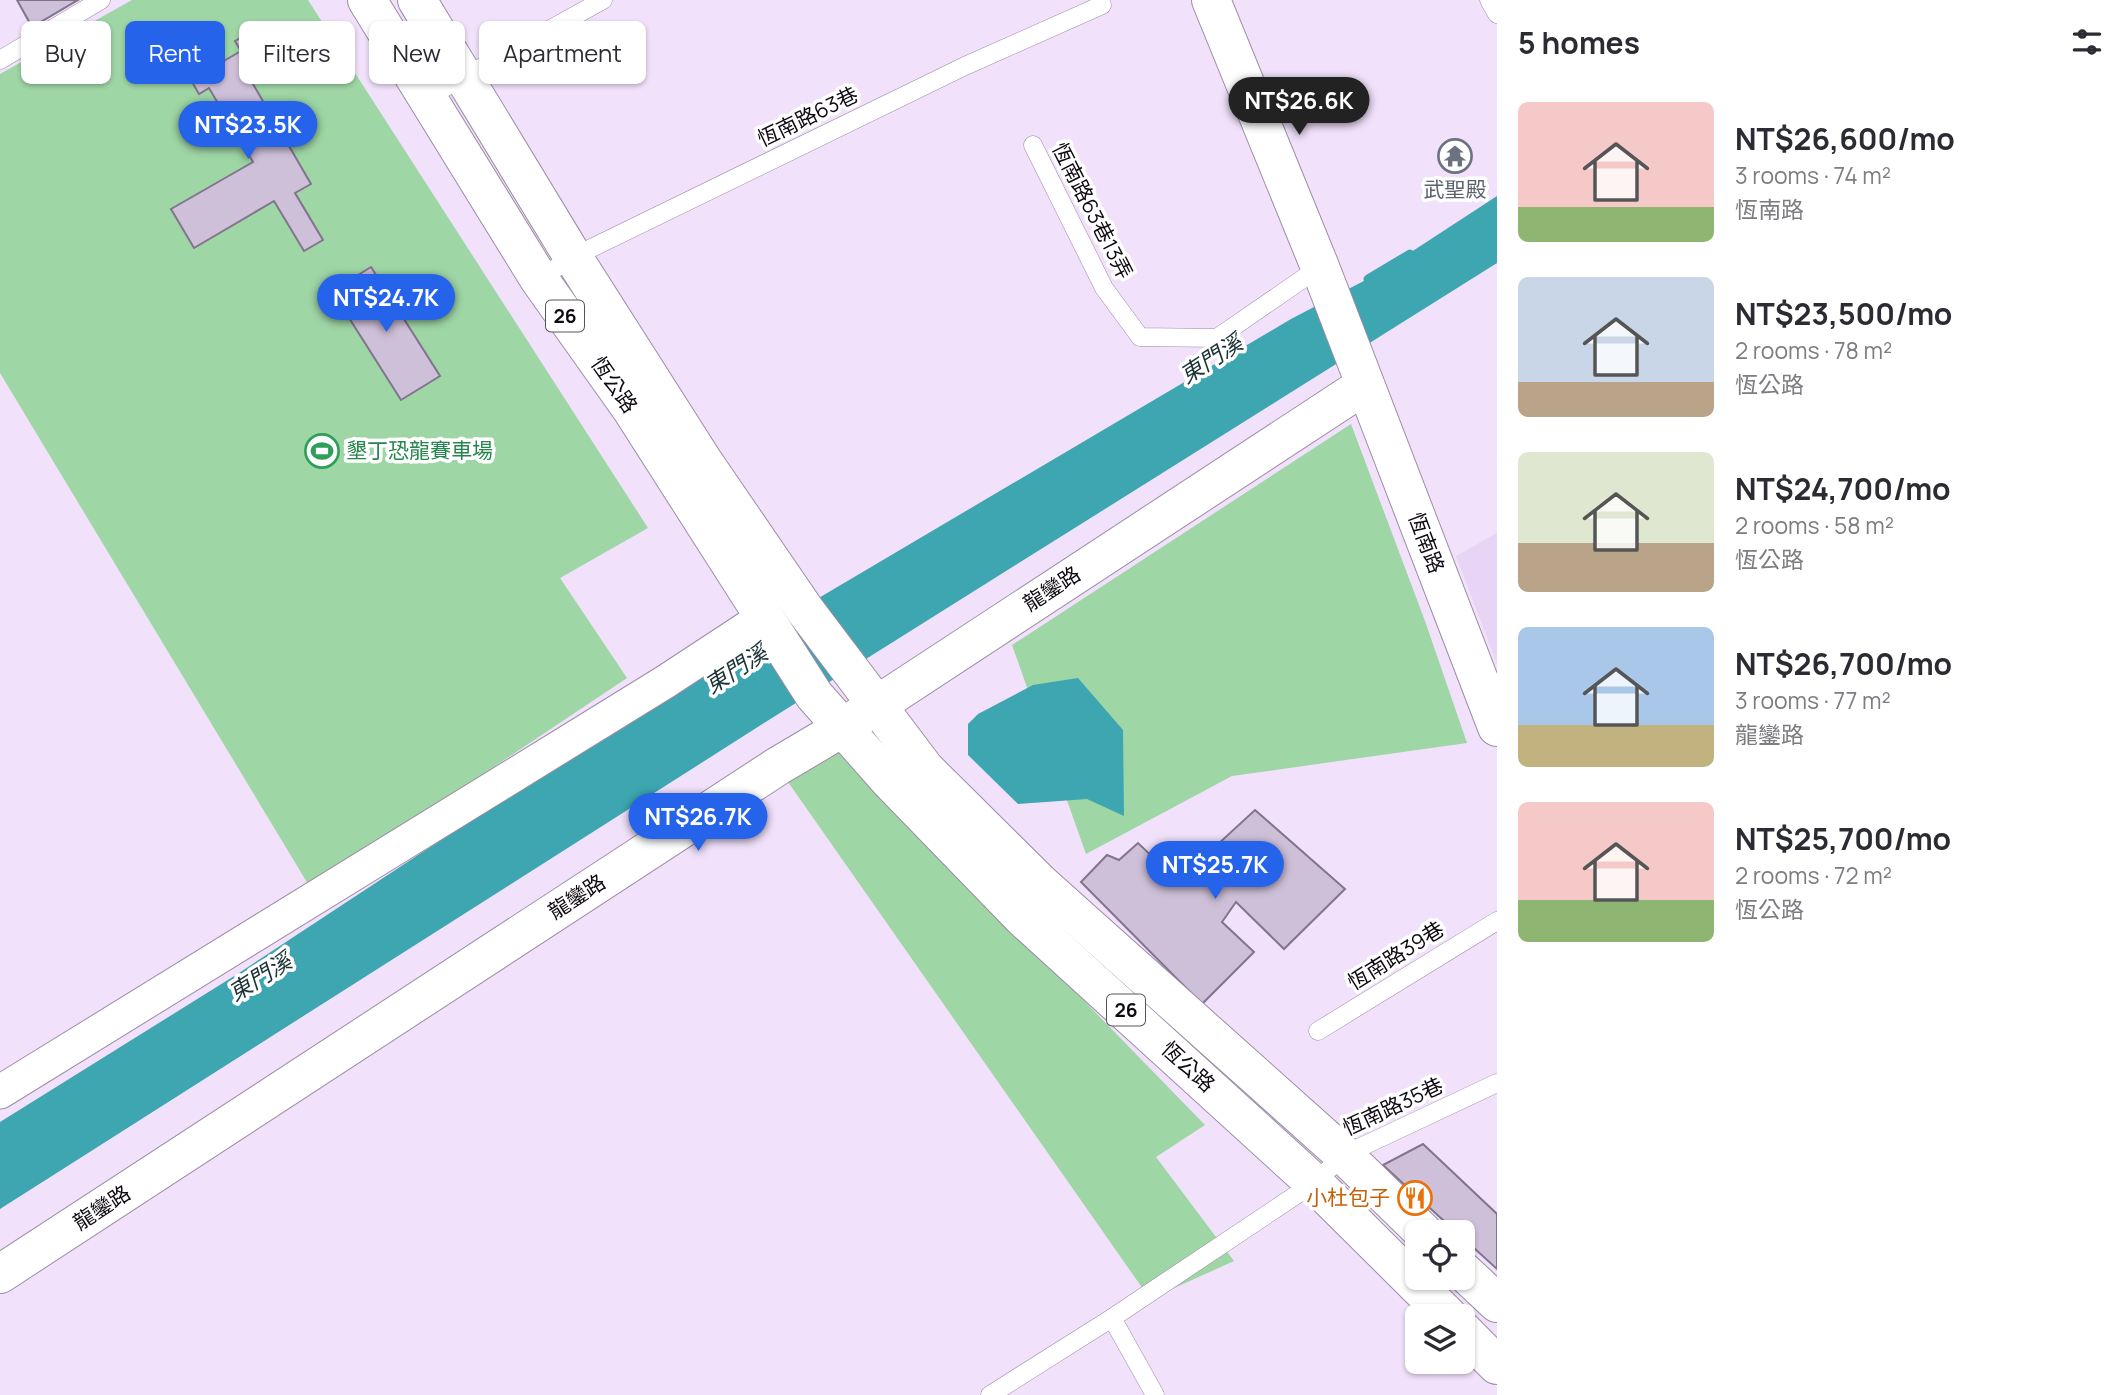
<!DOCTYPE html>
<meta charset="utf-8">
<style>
body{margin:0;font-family:Manrope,"Noto Sans TC",sans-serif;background:#f7f7f7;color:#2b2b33;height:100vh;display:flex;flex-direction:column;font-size:26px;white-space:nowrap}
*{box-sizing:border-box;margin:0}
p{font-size:23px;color:#7c7c81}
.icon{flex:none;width:38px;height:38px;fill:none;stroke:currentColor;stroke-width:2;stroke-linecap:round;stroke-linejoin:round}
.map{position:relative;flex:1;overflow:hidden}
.sheet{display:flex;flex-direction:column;background:#fff;width:630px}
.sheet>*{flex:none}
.guide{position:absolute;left:21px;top:21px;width:665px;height:63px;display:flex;gap:14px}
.buttons{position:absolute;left:1405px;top:1220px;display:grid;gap:14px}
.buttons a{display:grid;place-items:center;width:70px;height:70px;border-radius:10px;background:#fff;box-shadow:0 2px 5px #0004;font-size:35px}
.price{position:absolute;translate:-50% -60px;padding:0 16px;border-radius:24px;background:#2563eb;color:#fff;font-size:23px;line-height:46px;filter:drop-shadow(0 2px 4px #0008)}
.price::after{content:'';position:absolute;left:50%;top:42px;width:21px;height:16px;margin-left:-10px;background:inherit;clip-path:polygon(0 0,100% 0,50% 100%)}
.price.active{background:#222;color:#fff}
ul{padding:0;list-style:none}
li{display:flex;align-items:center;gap:21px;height:175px;padding:0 21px}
li span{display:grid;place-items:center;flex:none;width:196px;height:140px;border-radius:10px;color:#555}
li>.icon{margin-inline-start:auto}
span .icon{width:84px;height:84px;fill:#fffc;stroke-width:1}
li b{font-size:30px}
h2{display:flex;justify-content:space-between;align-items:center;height:84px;padding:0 21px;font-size:30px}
.pill{padding:0 24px;border-radius:10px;background:#fff;box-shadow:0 2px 5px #0004;font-size:24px;line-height:63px}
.pill.active{background:#2563eb;color:#fff}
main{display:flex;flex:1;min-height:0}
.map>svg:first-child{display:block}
.built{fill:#e8d4f5}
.green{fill:#9fd6a6}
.water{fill:#3da6b0}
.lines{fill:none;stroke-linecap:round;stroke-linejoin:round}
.stream{stroke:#3da6b0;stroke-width:9}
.building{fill:#cfc0d9;stroke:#82748c;stroke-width:2}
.service-casing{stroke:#9c8da5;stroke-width:19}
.minor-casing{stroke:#9c8da5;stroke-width:35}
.tertiary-casing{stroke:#9c8da5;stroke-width:40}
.primary-casing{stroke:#9c8da5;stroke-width:40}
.service{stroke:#fff;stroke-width:18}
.minor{stroke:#fff;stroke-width:33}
.tertiary{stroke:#fff;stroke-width:38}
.primary{stroke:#fff;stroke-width:38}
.labels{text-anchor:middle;stroke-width:7;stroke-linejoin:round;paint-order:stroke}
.shield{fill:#fff;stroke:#575459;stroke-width:2}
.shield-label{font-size:19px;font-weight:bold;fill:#0f0a12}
.street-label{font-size:21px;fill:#0f0a12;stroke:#fff}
.worship-label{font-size:21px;fill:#5b616d;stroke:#fff}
.leisure-label{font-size:21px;fill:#27864d;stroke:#fff;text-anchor:start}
.food-label{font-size:21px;fill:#c56008;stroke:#fff;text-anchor:end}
.water-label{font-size:23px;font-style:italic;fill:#1c3336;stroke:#fff}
</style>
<main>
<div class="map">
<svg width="1497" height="1395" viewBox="0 0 1497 1395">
<rect width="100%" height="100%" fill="#f1e1fb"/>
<polygon class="built" points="1497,533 1497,664 1456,556"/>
<g class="green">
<polygon points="132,0 308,0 648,528 560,578 627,678 311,889 0,373 0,74"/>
<polygon points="1351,424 1425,621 1467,743 1232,776 1086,854 1012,645"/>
<polygon points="839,749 1205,1125 1156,1157 1234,1261 1150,1299 788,782"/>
</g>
<g class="water">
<polygon points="1497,196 1497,263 772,718 0,1209 0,1122 239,973 722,655 1291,319 1379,273"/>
<polygon points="1078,678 1123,730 1124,816 1087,799 1018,804 968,755 968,724 978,714 1033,685"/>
</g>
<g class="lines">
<polyline class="stream" points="1368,279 1410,254"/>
</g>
<g class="building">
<polygon points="17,0 78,0 32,27"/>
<polygon points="249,33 257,47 248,53 256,66 246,72 311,184 295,193 323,240 304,251 274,201 194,248 171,209 253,162 209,88 199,94 191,80 241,51 235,41"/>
<polygon points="371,267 440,376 401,400 332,291"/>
<polygon points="1255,810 1345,889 1284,949 1236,902 1222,922 1254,952 1202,1004 1081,882 1107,855 1119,860 1138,843 1178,881"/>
<polygon points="1423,1144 1497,1214 1497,1269 1463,1238 1463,1232 1456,1232 1383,1165"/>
</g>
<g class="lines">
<g class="service-casing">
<g id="service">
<polyline points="1489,0 1497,14"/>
<polyline points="0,60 101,0"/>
<polyline points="428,97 603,0"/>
<polyline points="1033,145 1104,288 1140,337 1217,338 1320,267"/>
<polyline points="539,279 573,257 965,66 1102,5"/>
<polyline points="1318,1031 1497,921"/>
<polyline points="1112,1318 1155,1395"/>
<polyline points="990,1395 1112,1318 1314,1183 1344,1155 1497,1083"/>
</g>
</g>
<g class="minor-casing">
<polyline id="minor" points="0,1092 665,682 764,617"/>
</g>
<g class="tertiary-casing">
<g id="tertiary">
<polyline points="1211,0 1320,267 1497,727"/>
<polyline points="0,1274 778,766 842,728 1365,385"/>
</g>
</g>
<g class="primary-casing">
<g id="primary">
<polyline points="367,0 539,279 632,410 814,695 889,780 1023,918 1314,1183 1448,1316"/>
<polyline points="417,0 573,257 703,461 805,610 925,769 1041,884 1344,1155 1423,1232"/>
<polyline points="1463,1271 1497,1303"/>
<polyline points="1463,1331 1497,1365"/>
</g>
</g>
<use href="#service" class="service"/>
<use href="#minor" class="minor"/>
<use href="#tertiary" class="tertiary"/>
<use href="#primary" class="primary"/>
</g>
<defs>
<g id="temple-ring" transform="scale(1.75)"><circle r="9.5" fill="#fff" stroke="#6b7280" stroke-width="1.5"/><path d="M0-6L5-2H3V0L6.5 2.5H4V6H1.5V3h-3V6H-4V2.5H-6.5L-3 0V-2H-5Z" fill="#6b7280"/></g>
<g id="stadium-ring" transform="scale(1.75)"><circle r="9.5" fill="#fff" stroke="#2e9e5b" stroke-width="1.5"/><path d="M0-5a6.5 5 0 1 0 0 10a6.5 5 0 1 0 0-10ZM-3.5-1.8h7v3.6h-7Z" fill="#2e9e5b"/></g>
<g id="restaurant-ring" transform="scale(1.75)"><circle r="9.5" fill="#fff" stroke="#e8710a" stroke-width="1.5"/><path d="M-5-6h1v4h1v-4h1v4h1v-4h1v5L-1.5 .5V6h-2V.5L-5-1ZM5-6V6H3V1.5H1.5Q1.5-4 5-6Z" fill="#e8710a"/></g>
</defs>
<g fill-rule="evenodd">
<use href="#temple-ring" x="1455" y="156"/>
<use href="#stadium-ring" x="322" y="451"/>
<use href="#restaurant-ring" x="1415" y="1198"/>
</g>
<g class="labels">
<g class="shield">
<rect x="546" y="300.5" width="38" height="31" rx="5"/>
<rect x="1107" y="994.5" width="38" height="31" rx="5"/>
</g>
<g class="shield-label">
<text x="565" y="323">26</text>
<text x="1126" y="1017">26</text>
</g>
<g class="street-label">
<text transform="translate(808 117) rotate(-26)" y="7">恆南路63巷</text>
<text transform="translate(1092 211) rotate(63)" y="7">恆南路63巷13弄</text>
<text transform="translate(614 385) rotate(55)" y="7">恆公路</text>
<text transform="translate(1426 543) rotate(69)" y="7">恆南路</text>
<text transform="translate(1052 589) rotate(-33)" y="7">龍鑾路</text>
<text transform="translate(577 897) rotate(-33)" y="7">龍鑾路</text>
<text transform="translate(1396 956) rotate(-32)" y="7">恆南路39巷</text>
<text transform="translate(1188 1067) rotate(42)" y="7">恆公路</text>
<text transform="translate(1393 1107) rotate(-25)" y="7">恆南路35巷</text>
<text transform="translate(102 1208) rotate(-33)" y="7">龍鑾路</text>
</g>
<g class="worship-label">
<text x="1455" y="197">武聖殿</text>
</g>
<g class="leisure-label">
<text x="346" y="458">墾丁恐龍賽車場</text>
</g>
<g class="food-label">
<text x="1390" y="1205">小杜包子</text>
</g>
<g class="water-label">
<text transform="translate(1211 359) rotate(-33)" y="8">東門溪</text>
<text transform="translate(736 669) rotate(-33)" y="8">東門溪</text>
<text transform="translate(260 977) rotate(-32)" y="8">東門溪</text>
</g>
</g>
</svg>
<div class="buttons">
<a><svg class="icon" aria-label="locate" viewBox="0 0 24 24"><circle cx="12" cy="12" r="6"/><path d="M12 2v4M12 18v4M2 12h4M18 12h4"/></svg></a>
<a><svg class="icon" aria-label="layers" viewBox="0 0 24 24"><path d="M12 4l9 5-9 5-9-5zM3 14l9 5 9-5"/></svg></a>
</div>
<b class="price active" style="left:1299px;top:137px">NT$26.6K</b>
<b class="price" style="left:248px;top:161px">NT$23.5K</b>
<b class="price" style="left:386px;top:334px">NT$24.7K</b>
<b class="price" style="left:698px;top:853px">NT$26.7K</b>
<b class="price" style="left:1215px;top:901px">NT$25.7K</b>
<div class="guide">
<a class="pill">Buy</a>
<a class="pill active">Rent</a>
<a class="pill">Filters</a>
<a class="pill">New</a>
<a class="pill">Apartment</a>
</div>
</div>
<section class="sheet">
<h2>5 homes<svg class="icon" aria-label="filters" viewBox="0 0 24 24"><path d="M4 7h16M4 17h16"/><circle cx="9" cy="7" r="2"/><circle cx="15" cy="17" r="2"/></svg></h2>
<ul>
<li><span style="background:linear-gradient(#f6c9c9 75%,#8fb573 0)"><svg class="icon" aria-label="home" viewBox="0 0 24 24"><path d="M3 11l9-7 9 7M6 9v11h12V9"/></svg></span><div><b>NT$26,600/mo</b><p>3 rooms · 74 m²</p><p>恆南路</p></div></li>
<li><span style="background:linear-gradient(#c9d6e8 75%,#b9a48a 0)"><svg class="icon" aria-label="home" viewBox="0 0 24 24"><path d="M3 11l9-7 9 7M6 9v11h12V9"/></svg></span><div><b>NT$23,500/mo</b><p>2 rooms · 78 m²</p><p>恆公路</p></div></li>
<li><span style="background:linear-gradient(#dfe7d0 65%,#b9a48a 0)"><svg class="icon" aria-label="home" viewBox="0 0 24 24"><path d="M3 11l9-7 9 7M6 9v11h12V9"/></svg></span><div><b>NT$24,700/mo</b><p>2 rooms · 58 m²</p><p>恆公路</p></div></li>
<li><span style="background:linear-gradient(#a9c7e8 70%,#c2b280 0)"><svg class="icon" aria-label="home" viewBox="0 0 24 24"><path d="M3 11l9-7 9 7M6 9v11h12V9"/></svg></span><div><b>NT$26,700/mo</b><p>3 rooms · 77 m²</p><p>龍鑾路</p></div></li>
<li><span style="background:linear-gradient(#f6c9c9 70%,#8fb573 0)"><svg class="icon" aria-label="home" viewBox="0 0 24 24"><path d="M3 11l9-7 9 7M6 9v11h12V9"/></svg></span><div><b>NT$25,700/mo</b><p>2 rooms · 72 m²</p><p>恆公路</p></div></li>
</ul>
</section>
</main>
